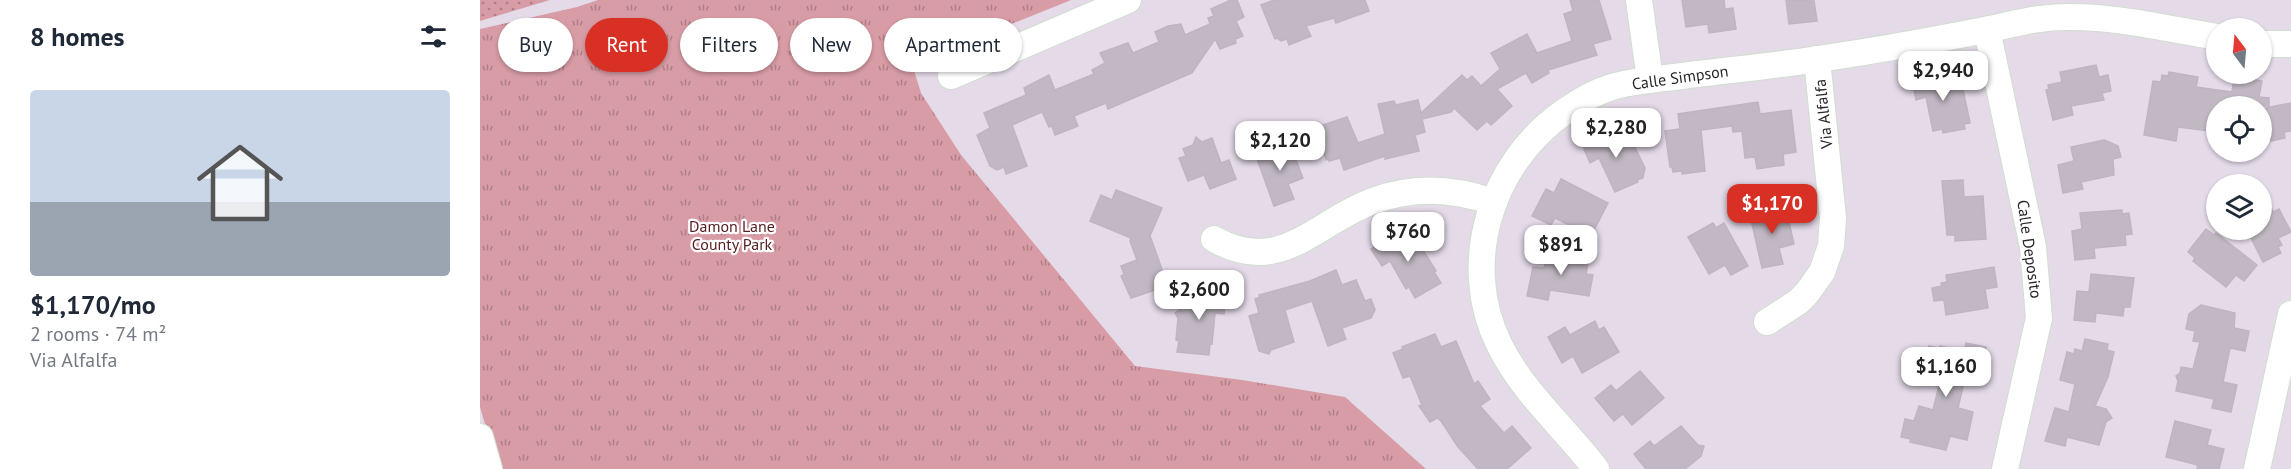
<!DOCTYPE html>
<meta charset="utf-8">
<style>
body{margin:0;font-family:"PT Sans",sans-serif;background:#f2f2f3;color:#1f2937;height:100vh;display:flex;flex-direction:column;font-size:22px;white-space:nowrap}
*{box-sizing:border-box;margin:0}
p{font-size:20px;color:#747a83}
.icon{flex:none;width:33px;height:33px;fill:none;stroke:currentColor;stroke-width:2;stroke-linecap:round;stroke-linejoin:round}
.map{position:relative;flex:1;overflow:hidden}
.panel{display:flex;flex-direction:column;background:#fff;width:480px}
.panel>*{flex:none}
.guide{position:absolute;left:18px;top:18px;width:570px;height:54px;display:flex;gap:12px}
.needle{width:39px;rotate:344deg}
.fabs{position:absolute;left:1726px;top:18px;display:grid;gap:12px}
.fabs a{display:grid;place-items:center;width:66px;height:66px;border-radius:50%;background:#fff;box-shadow:0 2px 4px #0004;font-size:30px}
.price{position:absolute;translate:-50% -51px;padding:0 14px;border-radius:12px;background:#fff;color:#222;font-size:20px;line-height:39px;filter:drop-shadow(0 2px 3px #0008)}
.price::after{content:'';position:absolute;left:50%;top:36px;width:18px;height:14px;margin-left:-9px;background:inherit;clip-path:polygon(0 0,100% 0,50% 100%)}
.price.on{background:#d93025;color:#fff}
ul{padding:0;list-style:none}
li{display:grid;align-content:center;gap:12px;height:318px;padding:0 30px}
li span{display:grid;place-items:center;height:186px;border-radius:6px;color:#555}
li>.icon{margin-inline-start:auto}
span .icon{width:108px;height:108px;fill:#fffc;stroke-width:1}
li b{font-size:26px}
h2{display:flex;justify-content:space-between;align-items:center;height:72px;padding:0 30px;font-size:26px}
.chip{padding:0 21px;border-radius:27px;background:#fff;box-shadow:0 2px 4px #0004;font-size:21px;line-height:54px}
.chip.on{background:#d93025;color:#fff}
main{display:flex;flex:1;min-height:0}
.map>svg:first-child{display:block}
.grass{fill:url(#grass-dots)}
.park{fill:url(#park-tufts)}
.building{fill:#c1b8c3;stroke:#c0b4c2;stroke-width:1.5}
.lines{fill:none;stroke-linecap:round;stroke-linejoin:round}
.minor-casing{stroke:#d0decf;stroke-width:28}
.minor{stroke:#fff;stroke-width:26}
.labels{text-anchor:middle;stroke-width:4.5;stroke-linejoin:round;paint-order:stroke}
.street-label{font-size:16px;fill:#272727;stroke:#fff}
.park-label{font-size:16px;fill:#592123;stroke:#fff}
</style>
<main>
<section class="panel">
<h2>8 homes<svg class="icon" aria-label="filters" viewBox="0 0 24 24"><path d="M4 7h16M4 17h16"/><circle cx="9" cy="7" r="2"/><circle cx="15" cy="17" r="2"/></svg></h2>
<ul>
<li><span style="background:linear-gradient(#c9d6e8 60%,#9aa5b1 0)"><svg class="icon" aria-label="home" viewBox="0 0 24 24"><path d="M3 11l9-7 9 7M6 9v11h12V9"/></svg></span><div><b>$1,170/mo</b><p>2 rooms · 74 m²</p><p>Via Alfalfa</p></div></li>
</ul>
</section>
<div class="map">
<svg width="1811" height="469" viewBox="0 0 1811 469">
<defs>
<pattern id="grass-dots" width="8" height="8" patternUnits="userSpaceOnUse" patternTransform="scale(1.5)"><rect width="8" height="8" fill="#d89ca6"/><path d="M2 2h.1M6 6h.1" fill="none" stroke="#af7f87" stroke-width="1.8" stroke-linecap="round"/></pattern>
<pattern id="park-tufts" width="24" height="20" patternUnits="userSpaceOnUse" patternTransform="scale(1.5)"><rect width="24" height="20" fill="#d89ca6"/><path d="M3 7l-1-3M5 7V3M7 7l1-3M15 17l-1-3M17 17v-4M19 17l1-3" fill="none" stroke="#af7f87"/></pattern>
</defs>
<rect width="100%" height="100%" fill="#e4dae8"/>
<polygon class="grass" points="0,0 70,0 0,21"/>
<polygon class="park" points="118,0 591,0 432,64 441,93 481,155 655,366 762,380 865,397 946,469 18,469 0,407 0,29 97,7"/>
<g class="building">
<polygon points="751,0 757,0 764,17 756,21 763,36 755,39 756,43 740,49 735,39 712,73 628,109 626,103 594,116 598,126 575,135 572,126 569,127 562,112 532,125 547,166 526,174 524,167 517,170 510,166 497,135 510,128 504,113 546,95 544,88 569,75 575,90 614,74 612,70 625,63 620,53 648,43 653,53 679,42 675,32 688,26 701,24 705,35 730,24 728,18 734,16 731,9"/>
<polygon points="794,0 885,0 889,11 856,23 854,18 826,26 831,36 809,45 807,39 801,41 797,38 795,39 781,5"/>
<polygon points="1090,0 1119,0 1131,39 1113,44 1117,55 1068,70 1069,73 1052,83 1046,73 1017,89 1032,106 1011,125 1007,121 997,130 974,108 971,112 942,119 945,132 935,135 939,151 905,159 905,156 864,170 860,158 849,161 848,159 846,160 837,127 867,117 878,143 905,134 898,104 914,101 916,105 938,100 941,113 982,75 987,80 992,76 1001,86 1020,69 1011,53 1047,34 1057,53 1092,41 1084,14 1093,11"/>
<polygon points="1202,0 1244,0 1245,9 1253,8 1256,29 1229,33 1228,24 1206,27"/>
<polygon points="1306,0 1334,1 1337,21 1309,24"/>
<polygon points="1616,65 1619,77 1628,75 1631,91 1622,93 1624,100 1591,106 1593,115 1573,120 1566,90 1569,89 1568,85 1582,82 1580,72"/>
<polygon points="1689,72 1718,77 1716,87 1752,92 1754,76 1782,81 1779,97 1789,98 1789,106 1737,106 1737,132 1698,127 1696,141 1664,135 1673,81 1681,82 1682,75 1688,76"/>
<polygon points="1461,73 1463,84 1481,80 1490,123 1484,124 1485,129 1463,133 1462,129 1453,131 1446,97 1436,100 1432,78"/>
<polygon points="1278,102 1280,114 1311,110 1316,152 1303,154 1304,165 1277,169 1275,157 1265,158 1262,131 1253,132 1252,126 1221,130 1225,171 1202,174 1202,171 1193,172 1192,167 1190,167 1185,131 1200,129 1198,114"/>
<polygon points="1811,103 1811,131 1804,132 1805,138 1791,141 1785,108"/>
<polygon points="1135,129 1140,142 1150,137 1165,168 1163,178 1157,180 1158,182 1135,192 1119,158 1110,163 1101,142 1129,130 1130,131"/>
<polygon points="716,137 722,142 732,138 741,163 749,160 756,179 730,189 724,175 708,181 699,158 706,156 703,149 713,145"/>
<polygon points="1624,140 1638,146 1641,157 1633,159 1634,175 1601,182 1603,189 1583,193 1578,165 1594,161 1591,147"/>
<polygon points="809,142 823,178 808,184 814,199 794,206 776,156"/>
<polygon points="1081,179 1128,203 1111,236 1075,218 1071,225 1052,216 1066,189 1074,193"/>
<polygon points="1483,180 1484,197 1503,196 1506,239 1475,241 1475,235 1467,235 1462,181"/>
<polygon points="1782,189 1793,212 1799,209 1811,232 1798,238 1802,245 1798,247 1801,253 1783,262 1767,230 1782,230"/>
<polygon points="636,190 682,208 670,236 683,272 676,275 681,288 651,298 641,276 644,274 641,266 657,260 650,241 651,238 610,221 621,195 632,200"/>
<polygon points="1297,205 1306,209 1314,244 1299,248 1303,264 1282,268 1270,215 1295,209"/>
<polygon points="1642,210 1642,214 1649,213 1652,234 1645,235 1646,245 1614,248 1615,258 1595,260 1592,231 1602,229 1600,213"/>
<polygon points="1233,223 1236,228 1244,223 1268,266 1251,275 1245,265 1229,274 1208,237"/>
<polygon points="1726,229 1734,235 1736,233 1777,265 1764,281 1756,275 1746,287 1713,261 1715,258 1708,252"/>
<polygon points="916,233 921,243 934,235 956,271 954,272 961,283 935,298 929,287 926,289 910,261 902,266 891,249"/>
<polygon points="1068,250 1109,258 1106,274 1113,275 1109,296 1070,290 1068,300 1047,296 1053,267 1064,268"/>
<polygon points="1514,267 1517,287 1505,289 1508,308 1466,315 1464,300 1454,301 1452,288 1462,286 1461,283 1467,282 1466,275"/>
<polygon points="856,270 862,285 876,280 885,301 891,299 895,310 891,318 862,328 866,339 848,346 832,301 805,310 814,342 791,350 789,354 779,351 769,316 779,313 775,299 780,297 779,295 830,281"/>
<polygon points="1611,274 1654,278 1650,307 1644,307 1643,316 1616,313 1615,322 1594,320 1597,291 1609,292"/>
<polygon points="717,290 746,292 744,314 735,313 732,344 730,344 729,355 697,352 699,341 696,340 698,318 695,313 700,310 701,299 712,300 713,291 717,292"/>
<polygon points="1721,305 1755,313 1754,328 1769,331 1765,351 1750,348 1743,382 1757,385 1751,412 1732,408 1734,399 1696,391 1698,381 1696,376 1700,373 1701,367 1713,369 1720,342 1713,341 1715,331 1706,329 1709,314"/>
<polygon points="1115,321 1119,330 1124,327 1139,352 1102,373 1093,356 1082,363 1068,337 1085,327 1090,335"/>
<polygon points="955,334 961,347 976,341 994,384 998,381 1010,399 1000,406 1024,433 1032,426 1051,448 1027,469 998,469 978,447 961,421 957,418 950,422 939,406 942,405 930,376 923,378 913,353 923,349 922,347"/>
<polygon points="1605,339 1628,344 1627,350 1634,352 1628,377 1615,406 1626,409 1632,418 1626,422 1619,445 1587,437 1585,446 1565,441 1575,408 1589,412 1595,384 1580,380 1587,352 1594,354 1595,349 1602,351"/>
<polygon points="1486,343 1506,347 1500,375 1493,373 1492,379 1485,378 1478,408 1493,412 1487,440 1470,436 1466,450 1430,442 1431,439 1421,437 1425,419 1434,421 1439,406 1453,410 1461,377 1453,375 1455,368 1445,365 1449,346 1459,348 1460,346 1484,351"/>
<polygon points="1160,371 1184,398 1152,425 1143,414 1134,421 1115,398 1131,385 1136,391"/>
<polygon points="1695,421 1731,430 1727,445 1744,449 1739,469 1717,469 1718,465 1686,457"/>
<polygon points="1201,426 1218,445 1224,446 1221,456 1205,469 1166,469 1154,454 1170,441 1174,446"/>
</g>
<g class="lines">
<g class="minor-casing">
<g id="minor">
<polyline points="1159,0 1170,80"/>
<polyline points="1507,30 1553,247 1559,318 1525,469"/>
<polyline points="1782,44 1811,44"/>
<polyline points="471,76 648,0"/>
<path d="M734,239C801,277 835,222 893,201C933,186 973,188 1013,202"/>
<polyline points="1287,322 1318,302 1327,293 1342,272 1351,246 1353,218 1337,59"/>
<polyline points="0,437 9,469"/>
<path d="M1116,469C1084,427 1042,392 1019,344C979,263 1011,163 1084,112C1098,102 1115,92 1132,87C1154,80 1179,79 1202,76C1247,70 1293,66 1338,59C1394,51 1449,41 1505,30C1534,24 1561,16 1591,17C1639,17 1689,29 1737,37"/>
<polyline points="1777,469 1811,314"/>
</g>
</g>
<use href="#minor" class="minor"/>
</g>
<g class="labels">
<g class="street-label">
<text transform="translate(1200 77) rotate(-8)" y="6">Calle Simpson</text>
<text transform="translate(1343 114) rotate(-96)" y="6">Via Alfalfa</text>
<text transform="translate(1550 249) rotate(82)" y="6">Calle Deposito</text>
</g>
<g class="park-label">
<text x="252" y="232">Damon Lane<tspan x="252" dy="18">County Park</tspan></text>
</g>
</g>
</svg>
<div class="fabs">
<a><svg class="needle" viewBox="-14 -14 28 28"><path d="M0-13l5 13h-10z" fill="#e53935"/><path d="M0 13l5-13h-10z" fill="#747a83"/></svg></a>
<a><svg class="icon" aria-label="locate" viewBox="0 0 24 24"><circle cx="12" cy="12" r="6"/><path d="M12 2v4M12 18v4M2 12h4M18 12h4"/></svg></a>
<a><svg class="icon" aria-label="layers" viewBox="0 0 24 24"><path d="M12 4l9 5-9 5-9-5zM3 14l9 5 9-5"/></svg></a>
</div>
<b class="price" style="left:1463px;top:102px">$2,940</b>
<b class="price" style="left:1136px;top:159px">$2,280</b>
<b class="price" style="left:800px;top:172px">$2,120</b>
<b class="price on" style="left:1292px;top:235px">$1,170</b>
<b class="price" style="left:928px;top:263px">$760</b>
<b class="price" style="left:1081px;top:276px">$891</b>
<b class="price" style="left:719px;top:321px">$2,600</b>
<b class="price" style="left:1466px;top:398px">$1,160</b>
<div class="guide">
<a class="chip">Buy</a>
<a class="chip on">Rent</a>
<a class="chip">Filters</a>
<a class="chip">New</a>
<a class="chip">Apartment</a>
</div>
</div>
</main>
